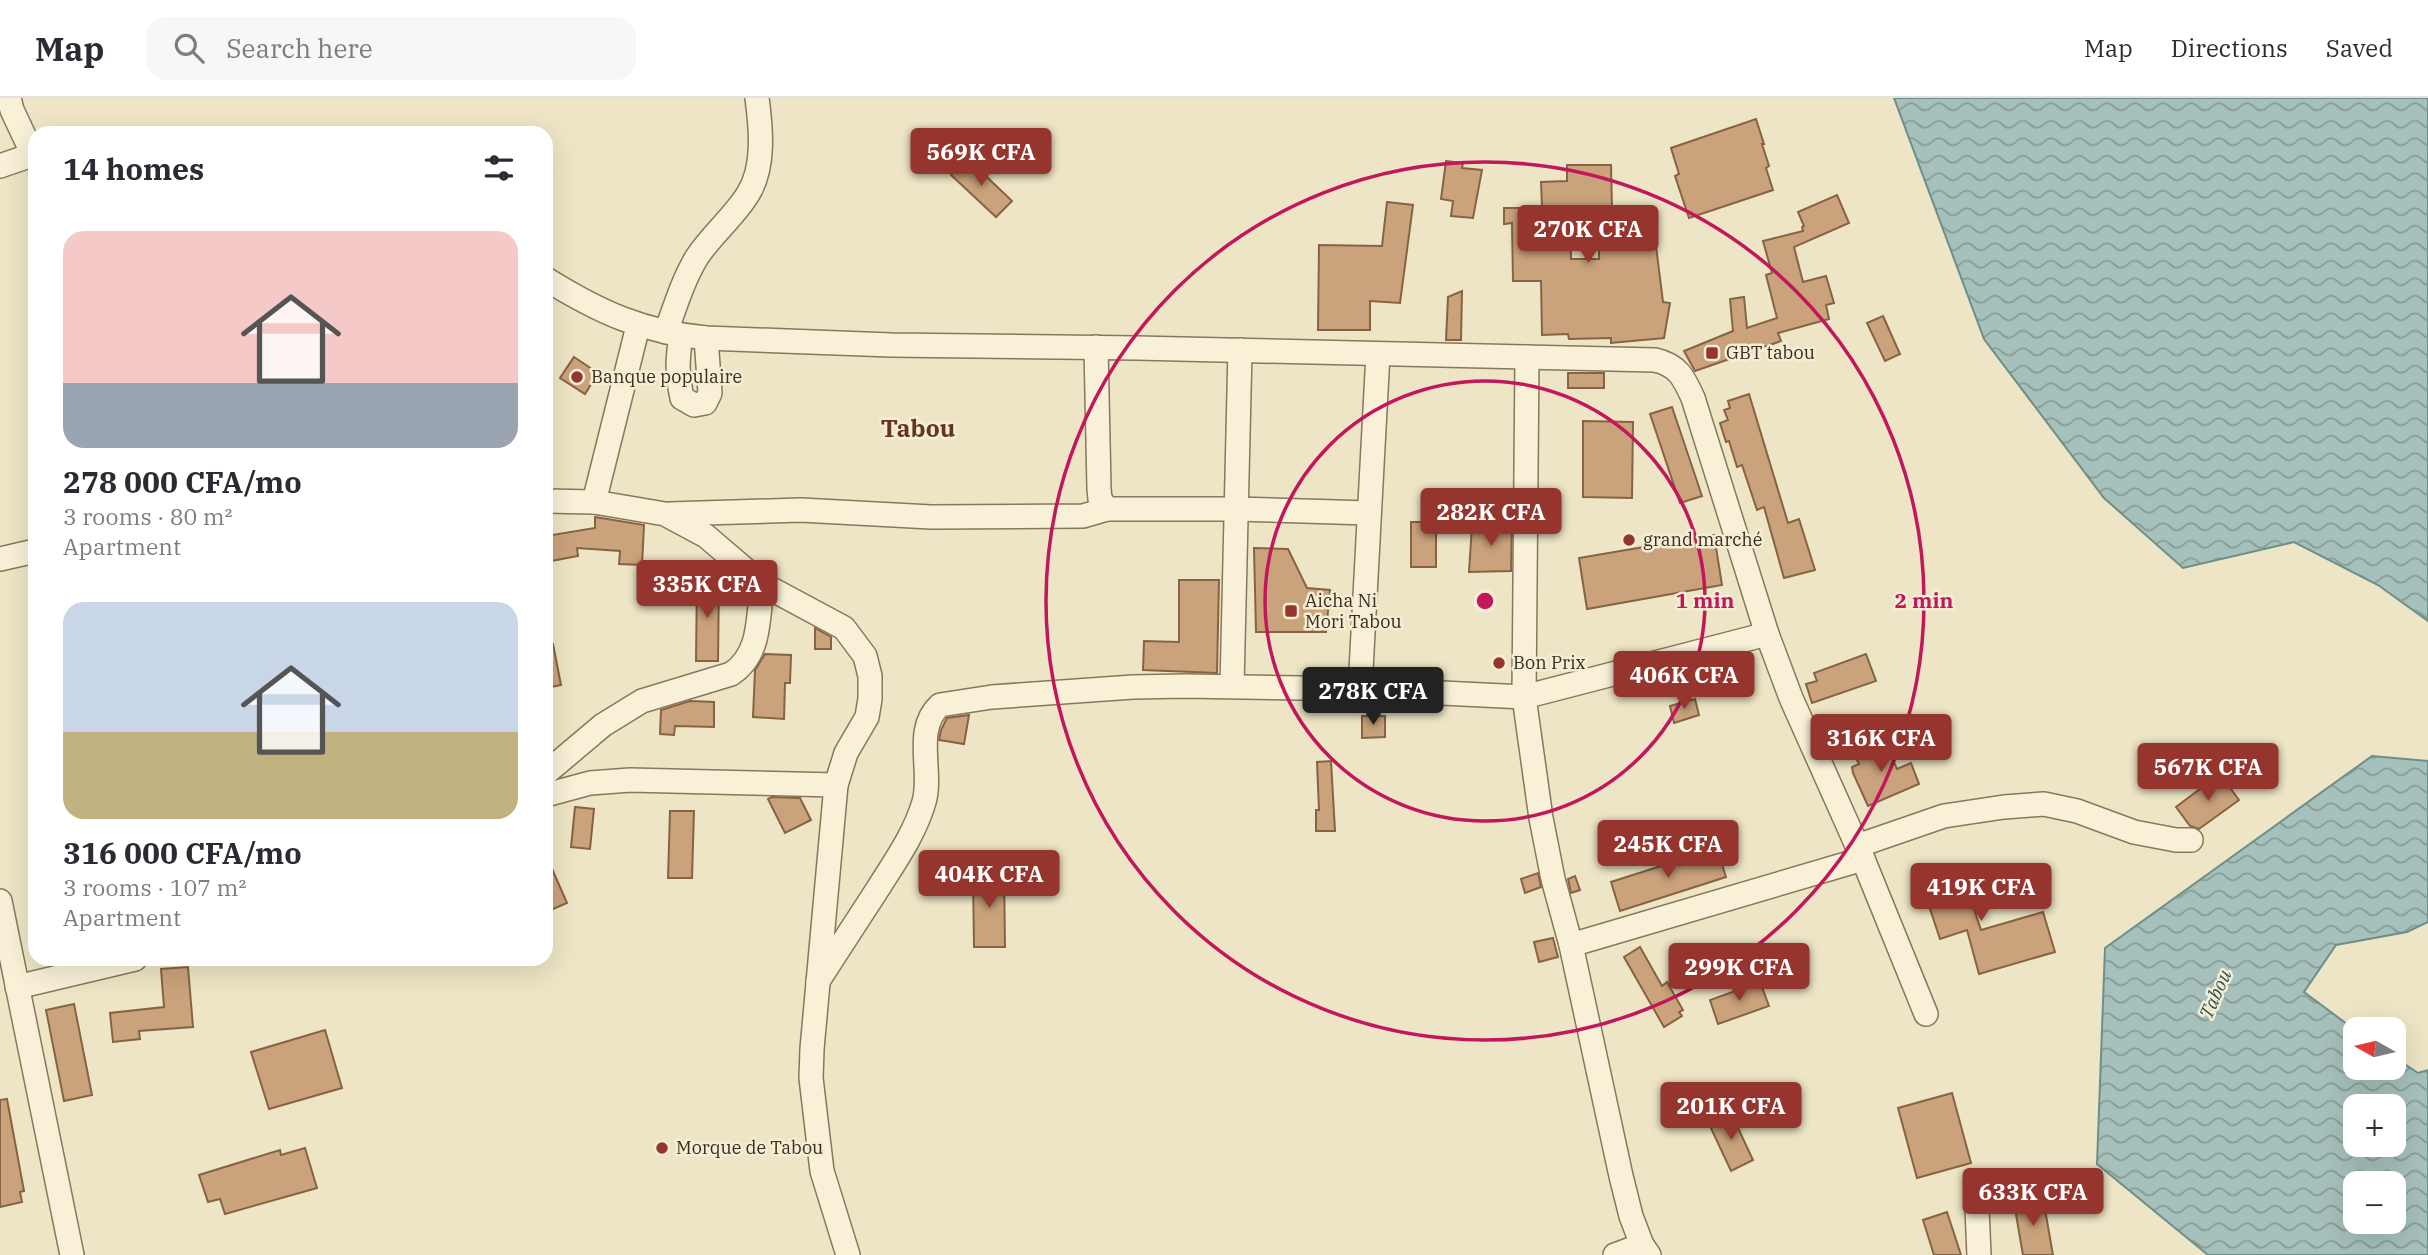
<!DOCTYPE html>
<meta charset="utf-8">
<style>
body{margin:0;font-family:"IBM Plex Serif",serif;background:#f7f7f7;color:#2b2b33;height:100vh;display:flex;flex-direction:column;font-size:26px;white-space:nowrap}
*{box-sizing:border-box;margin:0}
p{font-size:23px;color:#7c7c81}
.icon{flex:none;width:38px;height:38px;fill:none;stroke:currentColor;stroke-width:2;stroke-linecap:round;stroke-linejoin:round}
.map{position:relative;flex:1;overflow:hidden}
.drawer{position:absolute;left:28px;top:28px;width:525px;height:840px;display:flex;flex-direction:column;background:#fff;border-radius:21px;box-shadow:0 7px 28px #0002}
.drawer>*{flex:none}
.needle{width:46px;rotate:278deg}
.tools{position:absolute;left:2343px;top:919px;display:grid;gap:14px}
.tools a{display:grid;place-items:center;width:63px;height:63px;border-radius:14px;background:#fff;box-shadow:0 7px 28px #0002;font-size:35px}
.price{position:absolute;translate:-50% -60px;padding:0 16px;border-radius:7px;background:#95352d;color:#fff;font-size:23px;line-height:46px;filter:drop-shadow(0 2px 4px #0008)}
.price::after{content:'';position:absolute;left:50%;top:42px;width:21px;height:16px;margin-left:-10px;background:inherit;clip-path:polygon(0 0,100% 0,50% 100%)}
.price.selected{background:#222;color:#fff}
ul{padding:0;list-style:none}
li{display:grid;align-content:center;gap:14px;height:371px;padding:0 35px}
li span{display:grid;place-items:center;height:217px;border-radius:21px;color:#555}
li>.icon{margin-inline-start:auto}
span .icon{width:126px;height:126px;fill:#fffc;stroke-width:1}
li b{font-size:30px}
h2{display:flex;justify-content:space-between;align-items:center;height:84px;padding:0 35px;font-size:30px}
header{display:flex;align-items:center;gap:42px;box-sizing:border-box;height:98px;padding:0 35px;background:#fff;border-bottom:2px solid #e1e1e2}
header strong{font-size:33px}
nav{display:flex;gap:38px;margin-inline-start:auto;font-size:24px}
.search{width:490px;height:63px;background:#f7f7f7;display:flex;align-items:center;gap:18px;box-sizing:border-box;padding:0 24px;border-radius:21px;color:#7c7c81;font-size:26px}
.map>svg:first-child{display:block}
.water{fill:url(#water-waves);stroke:#6d8f89;stroke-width:2;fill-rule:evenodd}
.building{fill:#caa37c;stroke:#866342;stroke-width:2}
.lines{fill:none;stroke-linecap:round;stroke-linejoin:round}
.minor-casing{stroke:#88775b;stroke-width:26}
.minor{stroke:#f8f1d8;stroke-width:23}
.ring{fill:none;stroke:#c2185b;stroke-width:3.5}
.poi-dot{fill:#95352d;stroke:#f5eed4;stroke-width:2.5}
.labels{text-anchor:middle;stroke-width:5;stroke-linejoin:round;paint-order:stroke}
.poi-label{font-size:18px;fill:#382d1f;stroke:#f5eed4;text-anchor:start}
.water-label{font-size:19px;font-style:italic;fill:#2f5657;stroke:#f5eed4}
.district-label{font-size:24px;font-weight:bold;fill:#64341f;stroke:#f5eed4}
.centre{fill:#c2185b;stroke:#f5eed4;stroke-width:3.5}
.ring-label{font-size:21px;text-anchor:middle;font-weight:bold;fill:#c2185b;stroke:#f5eed4;stroke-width:5;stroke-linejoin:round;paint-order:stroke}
</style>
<header>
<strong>Map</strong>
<div class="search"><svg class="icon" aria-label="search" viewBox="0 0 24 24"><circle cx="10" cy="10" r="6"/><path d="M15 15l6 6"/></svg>Search here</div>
<nav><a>Map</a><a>Directions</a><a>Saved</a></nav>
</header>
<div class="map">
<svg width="2428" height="1157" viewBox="0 0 2428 1157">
<defs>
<pattern id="water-waves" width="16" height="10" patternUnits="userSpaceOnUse" patternTransform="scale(1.75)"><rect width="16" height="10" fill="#a6c0bb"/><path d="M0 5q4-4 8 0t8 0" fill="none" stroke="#889c97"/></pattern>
</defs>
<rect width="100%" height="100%" fill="#ede5c5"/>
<g class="water">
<polygon points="1894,0 2428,0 2428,523 2378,487 2294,444 2183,470 2104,400 1984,241"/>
<path d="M2372,658L2428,663V824L2407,834L2336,847L2304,894L2355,932L2356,970H2394V959L2418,975L2428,972V1157H2208L2097,1066L2105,850ZM2356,1008H2394V1046H2356ZM2356,1085H2394V1124H2356Z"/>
</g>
<g class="building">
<polygon points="1756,21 1764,46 1762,46 1769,68 1766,70 1773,92 1689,120 1675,78 1679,76 1671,50"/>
<polygon points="967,60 1012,103 996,119 951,77"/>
<polygon points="1446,63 1463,65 1462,70 1482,72 1473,120 1451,118 1453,103 1441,101"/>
<polygon points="1567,67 1611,67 1612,111 1570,111 1571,161 1599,161 1599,124 1627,126 1626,145 1655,140 1663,204 1670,205 1664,240 1611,245 1611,240 1569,241 1568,236 1542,237 1541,183 1513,183 1512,125 1504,126 1504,110 1542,110 1541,84 1567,83"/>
<polygon points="1837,97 1849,125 1794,149 1803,184 1826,178 1834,205 1826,207 1829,221 1778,235 1781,243 1695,273 1684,253 1733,233 1730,201 1744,199 1747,230 1777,220 1766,177 1772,175 1763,143 1803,133 1802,129 1804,128 1798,114"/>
<polygon points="1387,104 1413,107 1400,205 1370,203 1370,232 1318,232 1319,147 1382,148"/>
<polygon points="1462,193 1461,242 1446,242 1448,199"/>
<polygon points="1883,218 1900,256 1885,263 1867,225"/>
<polygon points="574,259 598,275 585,296 560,280"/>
<rect x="1568" y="275" width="36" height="15"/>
<polygon points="1749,296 1788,425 1799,421 1815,472 1784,480 1764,409 1757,412 1742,367 1737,369 1729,343 1726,344 1720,325 1728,322 1724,312 1730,310 1728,303"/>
<polygon points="1672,309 1702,398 1680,405 1650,316"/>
<polygon points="1583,323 1633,324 1632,400 1583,399"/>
<polygon points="595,419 644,427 642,467 619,466 620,453 577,450 578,458 546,464 546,438 595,430"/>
<rect x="1411" y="424" width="25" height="45"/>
<polygon points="1512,424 1511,473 1469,474 1472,428"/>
<polygon points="1714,437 1722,487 1587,511 1579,460"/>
<polygon points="1254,450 1288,451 1307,490 1330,492 1326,534 1256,534"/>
<polygon points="697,480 719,481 718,563 696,563"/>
<polygon points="1179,482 1219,482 1217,575 1143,572 1144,543 1179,544"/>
<polygon points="815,530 831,539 831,551 815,551"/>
<polygon points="553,546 561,587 546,590 546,547"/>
<polygon points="765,556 791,557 790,585 785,585 784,621 753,619 755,572"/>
<polygon points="1866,556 1876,583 1812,605 1806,586 1817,583 1814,575"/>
<polygon points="1695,601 1699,617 1674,625 1670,608"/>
<polygon points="690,603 714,604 714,629 675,628 674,637 660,636 661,612"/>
<polygon points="969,617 964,646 939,642 941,632 947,620"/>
<polygon points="1362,618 1385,618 1385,639 1362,640"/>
<polygon points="1884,641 1897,671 1911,665 1919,686 1868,708 1853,675 1852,669 1859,666 1854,656"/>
<polygon points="1331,663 1335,733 1316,733 1316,712 1319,712 1317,664"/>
<polygon points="2220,676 2239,702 2199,731 2190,728 2176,709"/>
<polygon points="772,699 800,700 811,722 785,735 768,701"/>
<polygon points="575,709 594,711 590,751 571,749"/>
<polygon points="670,713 694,713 692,780 668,780"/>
<polygon points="1717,750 1726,779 1620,813 1611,784"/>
<polygon points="546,757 567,805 546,814"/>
<polygon points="1959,766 1981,832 2043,814 2055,854 1979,876 1967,832 1940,841 1928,805 1920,808 1912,782"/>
<polygon points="1004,775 1005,849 974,849 973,776"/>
<polygon points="1538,775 1541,789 1525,795 1521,781"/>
<polygon points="1575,778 1580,792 1571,795 1568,781"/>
<polygon points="1553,840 1558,859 1539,864 1534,844"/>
<polygon points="1640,849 1662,888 1667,884 1683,912 1679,914 1682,918 1664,929 1624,859"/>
<polygon points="188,869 193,929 139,933 140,941 113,944 110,915 164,909 161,871"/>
<polygon points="1760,884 1769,908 1718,926 1710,902"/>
<polygon points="74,906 92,997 64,1003 46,912"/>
<polygon points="325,932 342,990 269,1011 251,954"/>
<polygon points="1952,995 1971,1065 1917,1080 1898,1010"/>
<polygon points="7,1001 24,1093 20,1094 22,1104 0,1109 0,1002"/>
<polygon points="1731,1015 1753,1062 1731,1073 1709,1026"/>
<polygon points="305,1050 317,1090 225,1116 220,1101 208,1104 199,1077 280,1052 281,1057"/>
<polygon points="2043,1100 2053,1157 2023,1157 2014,1105"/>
<polygon points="1947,1114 1961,1157 1934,1157 1923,1122"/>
</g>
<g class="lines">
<g class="minor-casing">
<g id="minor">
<polyline points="9,0 12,12 35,61"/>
<polyline points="0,68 35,56"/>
<path d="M546,181C599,214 643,234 706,240L891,247L1137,250L1655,262C1678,267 1684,280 1693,300L1767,536L1791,600L1863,761L1926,916"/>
<path d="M666,234C675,209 683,182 697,159C712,136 734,119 748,96C765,69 761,30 757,0"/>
<path d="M681,238C677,262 677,276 682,300L694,307L705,305L710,295L706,240"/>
<polyline points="1096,249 1099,391 1100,401 1107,411 1236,411 1369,415"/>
<polyline points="1527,259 1524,599 1541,720 1553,781 1571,847 1621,1078 1631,1118 1642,1147 1649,1157"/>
<polyline points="546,403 594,404 665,416 706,438 762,486 844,530 865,558 870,578 870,601 867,619 846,655 836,687 812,951 811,980 822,1073 848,1157"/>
<polyline points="594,404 638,228"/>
<polyline points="670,416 801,412 931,419 1083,418 1107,411"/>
<polyline points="0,461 35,453"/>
<polyline points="1232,588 1240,252"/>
<polyline points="1360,591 1378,256"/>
<path d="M546,675L603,627L642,603L731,576C761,557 758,519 762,486"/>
<polyline points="546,697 590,685 630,682 836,687"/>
<polyline points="1857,748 1944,718 2004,709 2044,706 2077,713 2134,734 2176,742 2191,742"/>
<polyline points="0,803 72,1157"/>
<polyline points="1571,847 1863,761"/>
<path d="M818,883C838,852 859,820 879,789C896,762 915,735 924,704C933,674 913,631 940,607L992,599L1133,589L1185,588L1360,591L1524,599L1767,536"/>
<polyline points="17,889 135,861"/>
<polyline points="1977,1111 1979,1157"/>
<polyline points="1615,1157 1642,1147"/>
</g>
</g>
<use href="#minor" class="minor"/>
</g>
<g class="ring">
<circle cx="1485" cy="503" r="220"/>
<circle cx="1485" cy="503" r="439"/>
</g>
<g class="poi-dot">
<rect x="1705" y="248" width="14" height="14" rx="3.5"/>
<circle cx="577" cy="279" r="7"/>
<circle cx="1629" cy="442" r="7"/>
<rect x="1284" y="506" width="14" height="14" rx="3.5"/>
<circle cx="1499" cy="565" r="7"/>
<circle cx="662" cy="1050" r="7"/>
</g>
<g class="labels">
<g class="poi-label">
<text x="1726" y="261">GBT tabou</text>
<text x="591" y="285">Banque populaire</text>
<text x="1643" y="448">grand marché</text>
<text x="1305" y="509">Aicha Ni<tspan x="1305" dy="21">Mori Tabou</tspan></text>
<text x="1513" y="571">Bon Prix</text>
<text x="676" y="1056">Morque de Tabou</text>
</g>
<g class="water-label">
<text transform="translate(2215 896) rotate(-66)" y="7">Tabou</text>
</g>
<g class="district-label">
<text x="918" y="339">Tabou</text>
</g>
</g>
<circle cx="1485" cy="503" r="10" class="centre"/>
<g class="ring-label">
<text x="1705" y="510">1 min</text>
<text x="1924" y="510">2 min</text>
</g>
</svg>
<div class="tools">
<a><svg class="needle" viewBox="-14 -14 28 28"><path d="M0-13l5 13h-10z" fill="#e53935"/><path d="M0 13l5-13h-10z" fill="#7c7c81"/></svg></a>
<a>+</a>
<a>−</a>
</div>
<b class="price" style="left:981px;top:90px">569K CFA</b>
<b class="price" style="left:1588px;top:167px">270K CFA</b>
<b class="price" style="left:1491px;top:450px">282K CFA</b>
<b class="price" style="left:707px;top:522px">335K CFA</b>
<b class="price" style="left:1684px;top:613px">406K CFA</b>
<b class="price selected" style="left:1373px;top:629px">278K CFA</b>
<b class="price" style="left:1881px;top:676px">316K CFA</b>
<b class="price" style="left:2208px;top:705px">567K CFA</b>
<b class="price" style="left:1668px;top:782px">245K CFA</b>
<b class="price" style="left:989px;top:812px">404K CFA</b>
<b class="price" style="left:1981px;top:825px">419K CFA</b>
<b class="price" style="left:1739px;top:905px">299K CFA</b>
<b class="price" style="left:1731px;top:1044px">201K CFA</b>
<b class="price" style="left:2033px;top:1130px">633K CFA</b>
<section class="drawer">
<h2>14 homes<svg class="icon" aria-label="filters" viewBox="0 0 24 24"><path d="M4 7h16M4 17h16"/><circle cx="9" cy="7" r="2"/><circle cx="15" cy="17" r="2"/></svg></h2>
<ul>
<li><span style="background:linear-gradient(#f6c9c9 70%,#9aa5b1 0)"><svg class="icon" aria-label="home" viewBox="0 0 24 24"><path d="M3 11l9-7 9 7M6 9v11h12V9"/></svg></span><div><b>278 000 CFA/mo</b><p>3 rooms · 80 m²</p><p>Apartment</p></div></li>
<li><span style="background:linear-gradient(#c9d6e8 60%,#c2b280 0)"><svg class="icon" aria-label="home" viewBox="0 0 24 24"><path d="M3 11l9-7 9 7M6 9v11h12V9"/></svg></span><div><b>316 000 CFA/mo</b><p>3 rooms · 107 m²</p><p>Apartment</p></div></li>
</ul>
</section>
</div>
